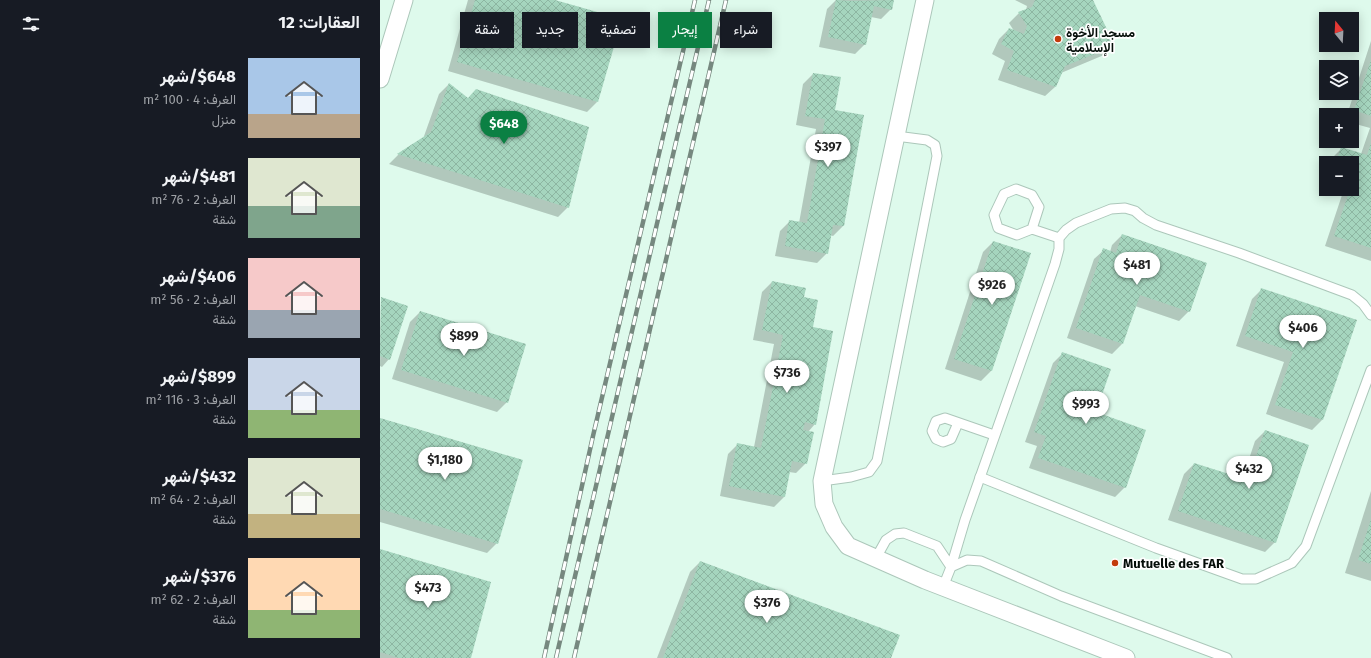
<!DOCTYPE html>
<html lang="ar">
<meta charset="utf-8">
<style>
body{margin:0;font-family:"Fira Sans",Vazirmatn,sans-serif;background:#20242c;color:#f1f3f6;direction:rtl;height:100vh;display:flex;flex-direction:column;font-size:15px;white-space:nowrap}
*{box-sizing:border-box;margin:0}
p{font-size:13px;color:#9ea1a6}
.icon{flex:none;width:22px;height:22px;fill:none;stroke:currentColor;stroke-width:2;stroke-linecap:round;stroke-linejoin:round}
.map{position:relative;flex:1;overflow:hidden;direction:ltr}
.details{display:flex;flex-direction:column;background:#171b24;width:380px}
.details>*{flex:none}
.guide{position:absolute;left:12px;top:12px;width:380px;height:36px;direction:rtl;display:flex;gap:8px}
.needle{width:26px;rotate:342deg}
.fabs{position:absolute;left:939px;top:12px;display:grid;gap:8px}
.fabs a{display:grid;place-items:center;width:40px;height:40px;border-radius:0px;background:#171b24;box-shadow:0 2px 10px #0003;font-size:20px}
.price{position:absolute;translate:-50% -34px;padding:0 9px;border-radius:14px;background:#fff;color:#222;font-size:13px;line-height:26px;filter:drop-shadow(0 1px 2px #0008)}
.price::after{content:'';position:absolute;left:50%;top:24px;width:12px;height:9px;margin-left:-6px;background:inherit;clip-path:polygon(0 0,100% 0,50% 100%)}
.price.selected{background:#0b8043;color:#fff}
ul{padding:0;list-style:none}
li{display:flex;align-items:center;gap:12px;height:100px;padding:0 20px}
li span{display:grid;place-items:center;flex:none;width:112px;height:80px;border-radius:0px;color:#555}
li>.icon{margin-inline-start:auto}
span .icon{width:48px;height:48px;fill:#fffc;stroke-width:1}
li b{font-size:17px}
h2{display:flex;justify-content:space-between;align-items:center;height:48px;padding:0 20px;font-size:17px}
.chip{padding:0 14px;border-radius:0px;background:#171b24;box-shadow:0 2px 10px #0003;font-size:14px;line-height:36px}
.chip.selected{background:#0b8043;color:#fff}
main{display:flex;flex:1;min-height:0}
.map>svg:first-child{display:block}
.shadow{fill:#0003}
.building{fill:url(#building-cross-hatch)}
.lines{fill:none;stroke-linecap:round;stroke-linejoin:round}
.lane-casing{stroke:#acc7ba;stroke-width:11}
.street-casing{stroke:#acc7ba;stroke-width:19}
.lane{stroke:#fff;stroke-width:9}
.street{stroke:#fff;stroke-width:17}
.rail-casing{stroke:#76887f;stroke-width:4.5}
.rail{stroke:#fff;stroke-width:3;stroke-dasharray:9;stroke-linecap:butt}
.poi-dot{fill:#c33b0c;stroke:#fff;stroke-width:1.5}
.labels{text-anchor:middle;stroke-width:3.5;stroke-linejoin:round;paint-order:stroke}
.poi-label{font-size:13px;font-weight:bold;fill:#050e09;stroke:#fff;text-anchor:start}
</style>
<main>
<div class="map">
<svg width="991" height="658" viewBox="0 0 991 658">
<defs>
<pattern id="building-cross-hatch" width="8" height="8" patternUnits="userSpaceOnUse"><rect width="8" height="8" fill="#a5d5be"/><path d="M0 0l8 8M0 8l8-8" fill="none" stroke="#8db6a2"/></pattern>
</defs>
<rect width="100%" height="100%" fill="#defaec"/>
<g class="shadow">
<polygon points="88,0 172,0 217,102 207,112 68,71"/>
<polygon points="456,0 513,0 511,9 501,19 491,17 485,44 475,54 439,47 447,9"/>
<polygon points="635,0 711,0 734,46 724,55 681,73 675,87 665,96 618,80 625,61 612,54 619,39 629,29 634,31 629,23 639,13 646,10 647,6"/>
<polygon points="991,41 991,261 945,246 964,189 972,189 972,163 950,163 952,158 962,148 981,154 990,128 972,123 972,115 967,115"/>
<polygon points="433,74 454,111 463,226 453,236 450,235 447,253 437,263 395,256 400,231 410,221 419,223 436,129 416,125 423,84"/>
<polygon points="69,84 188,207 178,217 9,164 18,155 43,139 59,94"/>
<polygon points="742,235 809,311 799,321 755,306 742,344 732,354 687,338 714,259 724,250 730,252 732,245"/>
<polygon points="613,242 650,254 611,371 601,381 565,369 603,252"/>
<polygon points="392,282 423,298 431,328 435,424 428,432 426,463 416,473 409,472 404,497 394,507 340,496 348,454 358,444 374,447 394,344 373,340 382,292"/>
<polygon points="882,289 976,320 942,420 932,430 886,414 904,362 856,346 872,299"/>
<polygon points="1,298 27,307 9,359 2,367 0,366"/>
<polygon points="40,312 127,402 117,412 12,379 30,322"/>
<polygon points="683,353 715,413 745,487 735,497 649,468 657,446 645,442 673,363"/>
<polygon points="0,419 117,543 107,553 0,522"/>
<polygon points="885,431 895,542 885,552 788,520 804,474 814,464 862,480 875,441"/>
<polygon points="991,491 991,581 965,573"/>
<polygon points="0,551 90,658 0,658"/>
<polygon points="320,562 510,658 277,658 310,572"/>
</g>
<g class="building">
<polygon points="95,0 175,0 242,19 218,102 77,62"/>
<polygon points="456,0 471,1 514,0 512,10 494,6 486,45 448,37"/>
<polygon points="655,0 713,0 735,46 685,66 676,87 627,70 634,51 621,44 629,28 644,34 647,26 638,12 652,7"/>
<polygon points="991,60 991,116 974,110"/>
<polygon points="433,73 461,77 455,110 484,115 464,226 453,225 448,254 405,246 409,220 427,223 445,119 425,116"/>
<polygon points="69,83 88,98 96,89 209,127 189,208 17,154 51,132"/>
<polygon points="991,143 991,248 954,236 970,189 972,189 972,183 974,176 972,175 972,163 956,163 961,147 987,155"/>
<polygon points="742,234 827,263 810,312 760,295 743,344 696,328 723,248 736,253"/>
<polygon points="613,241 651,253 612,371 574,359"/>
<polygon points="392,281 426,288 424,297 438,300 433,327 453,331 436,425 425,422 423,430 434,432 427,464 412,461 405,497 349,486 357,443 381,448 403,335 382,330"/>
<polygon points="881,288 977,320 943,420 895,405 913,352 865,336"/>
<polygon points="1,297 28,306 10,360 0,356"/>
<polygon points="40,311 146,344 128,403 21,370"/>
<polygon points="682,352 731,369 716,412 766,430 746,488 658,458 666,436 654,432"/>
<polygon points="0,418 143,460 118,544 0,509"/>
<polygon points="885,430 929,445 896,543 798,511 814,463 868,480"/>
<polygon points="991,519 991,564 978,560"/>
<polygon points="0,549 111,582 91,658 19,658 0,652"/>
<polygon points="320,561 520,635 511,658 283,658"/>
</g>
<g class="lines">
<g class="lane-casing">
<g id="lane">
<polyline points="652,229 659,207 652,195 636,189 624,194 614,215 618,228 637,235 652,229 679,238"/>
<polyline points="578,423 571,439 563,442 556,439 552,431 556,421 565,418 614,435"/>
<polyline points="600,477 776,548 862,579 876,579 912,563 926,546 991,370"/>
<polyline points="442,481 471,477 489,472 497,461 557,156 555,145 547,140 516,136"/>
<polyline points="496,558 506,540 515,534 524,533 557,546 571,567 585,520 650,336 675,264 679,249 679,238 686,230 696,223 731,209 745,208 755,211 763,218 776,225 859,253 972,295 983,304 991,315"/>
<polyline points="563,587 571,567 587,560 601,561 681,596 847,658"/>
</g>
</g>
<g class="street-casing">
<g id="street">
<polyline points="545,0 442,481 444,504 454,527 468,546 545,580 746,658"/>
<polyline points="0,79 24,0"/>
</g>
</g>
<use href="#lane" class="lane"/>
<use href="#street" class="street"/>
<g class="rail-casing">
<g id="rail">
<polyline points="164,658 213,436 315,0"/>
<polyline points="176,658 329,0"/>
<polyline points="194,658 346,0"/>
</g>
</g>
<use href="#rail" class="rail"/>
</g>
<g class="poi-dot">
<circle cx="678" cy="39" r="4"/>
<circle cx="735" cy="563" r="4"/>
</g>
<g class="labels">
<g class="poi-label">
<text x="686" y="37">مسجد الأخوة<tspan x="686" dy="15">الإسلامية</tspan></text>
<text x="743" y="568">Mutuelle des FAR</text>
</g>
</g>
</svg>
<div class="fabs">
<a><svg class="needle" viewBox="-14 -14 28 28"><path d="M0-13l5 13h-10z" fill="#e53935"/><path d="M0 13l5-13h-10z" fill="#9ea1a6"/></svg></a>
<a><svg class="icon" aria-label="layers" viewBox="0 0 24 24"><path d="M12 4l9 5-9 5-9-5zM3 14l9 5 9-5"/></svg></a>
<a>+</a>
<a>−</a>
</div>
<b class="price selected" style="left:124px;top:145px">$648</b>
<b class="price" style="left:448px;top:168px">$397</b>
<b class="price" style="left:757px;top:286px">$481</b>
<b class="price" style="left:612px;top:306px">$926</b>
<b class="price" style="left:923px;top:349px">$406</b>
<b class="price" style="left:84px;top:357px">$899</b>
<b class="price" style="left:407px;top:394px">$736</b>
<b class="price" style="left:706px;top:425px">$993</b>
<b class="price" style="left:65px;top:481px">$1,180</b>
<b class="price" style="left:869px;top:490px">$432</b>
<b class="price" style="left:48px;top:609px">$473</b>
<b class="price" style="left:387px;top:624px">$376</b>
<div class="guide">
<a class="chip">شراء</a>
<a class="chip selected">إيجار</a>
<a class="chip">تصفية</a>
<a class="chip">جديد</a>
<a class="chip">شقة</a>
</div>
</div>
<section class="details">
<h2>العقارات: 12<svg class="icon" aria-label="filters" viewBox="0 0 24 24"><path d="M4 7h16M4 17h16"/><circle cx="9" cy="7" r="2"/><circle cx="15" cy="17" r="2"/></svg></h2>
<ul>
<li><span style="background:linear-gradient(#a9c7e8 70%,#b9a48a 0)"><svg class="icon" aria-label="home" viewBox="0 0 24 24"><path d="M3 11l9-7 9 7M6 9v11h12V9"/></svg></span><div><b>$648/شهر</b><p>الغرف: 4 · 100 m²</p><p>منزل</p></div></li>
<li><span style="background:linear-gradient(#dfe7d0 60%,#7fa58c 0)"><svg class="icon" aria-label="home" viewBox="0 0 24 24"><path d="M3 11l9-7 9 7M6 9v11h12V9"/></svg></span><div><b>$481/شهر</b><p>الغرف: 2 · 76 m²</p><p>شقة</p></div></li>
<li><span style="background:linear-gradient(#f6c9c9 65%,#9aa5b1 0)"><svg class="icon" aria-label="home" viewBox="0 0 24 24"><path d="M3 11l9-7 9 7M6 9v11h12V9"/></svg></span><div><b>$406/شهر</b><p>الغرف: 2 · 56 m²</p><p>شقة</p></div></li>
<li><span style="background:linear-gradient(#c9d6e8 65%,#8fb573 0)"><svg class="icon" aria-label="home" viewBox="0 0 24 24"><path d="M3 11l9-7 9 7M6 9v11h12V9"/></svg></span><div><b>$899/شهر</b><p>الغرف: 3 · 116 m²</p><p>شقة</p></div></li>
<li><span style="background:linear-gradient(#dfe7d0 70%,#c2b280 0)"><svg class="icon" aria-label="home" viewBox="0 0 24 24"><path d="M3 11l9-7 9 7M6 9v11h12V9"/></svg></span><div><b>$432/شهر</b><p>الغرف: 2 · 64 m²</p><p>شقة</p></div></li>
<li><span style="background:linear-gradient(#ffd9b3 65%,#8fb573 0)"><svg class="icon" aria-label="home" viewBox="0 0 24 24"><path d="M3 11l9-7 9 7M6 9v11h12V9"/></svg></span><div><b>$376/شهر</b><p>الغرف: 2 · 62 m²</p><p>شقة</p></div></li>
</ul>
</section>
</main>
